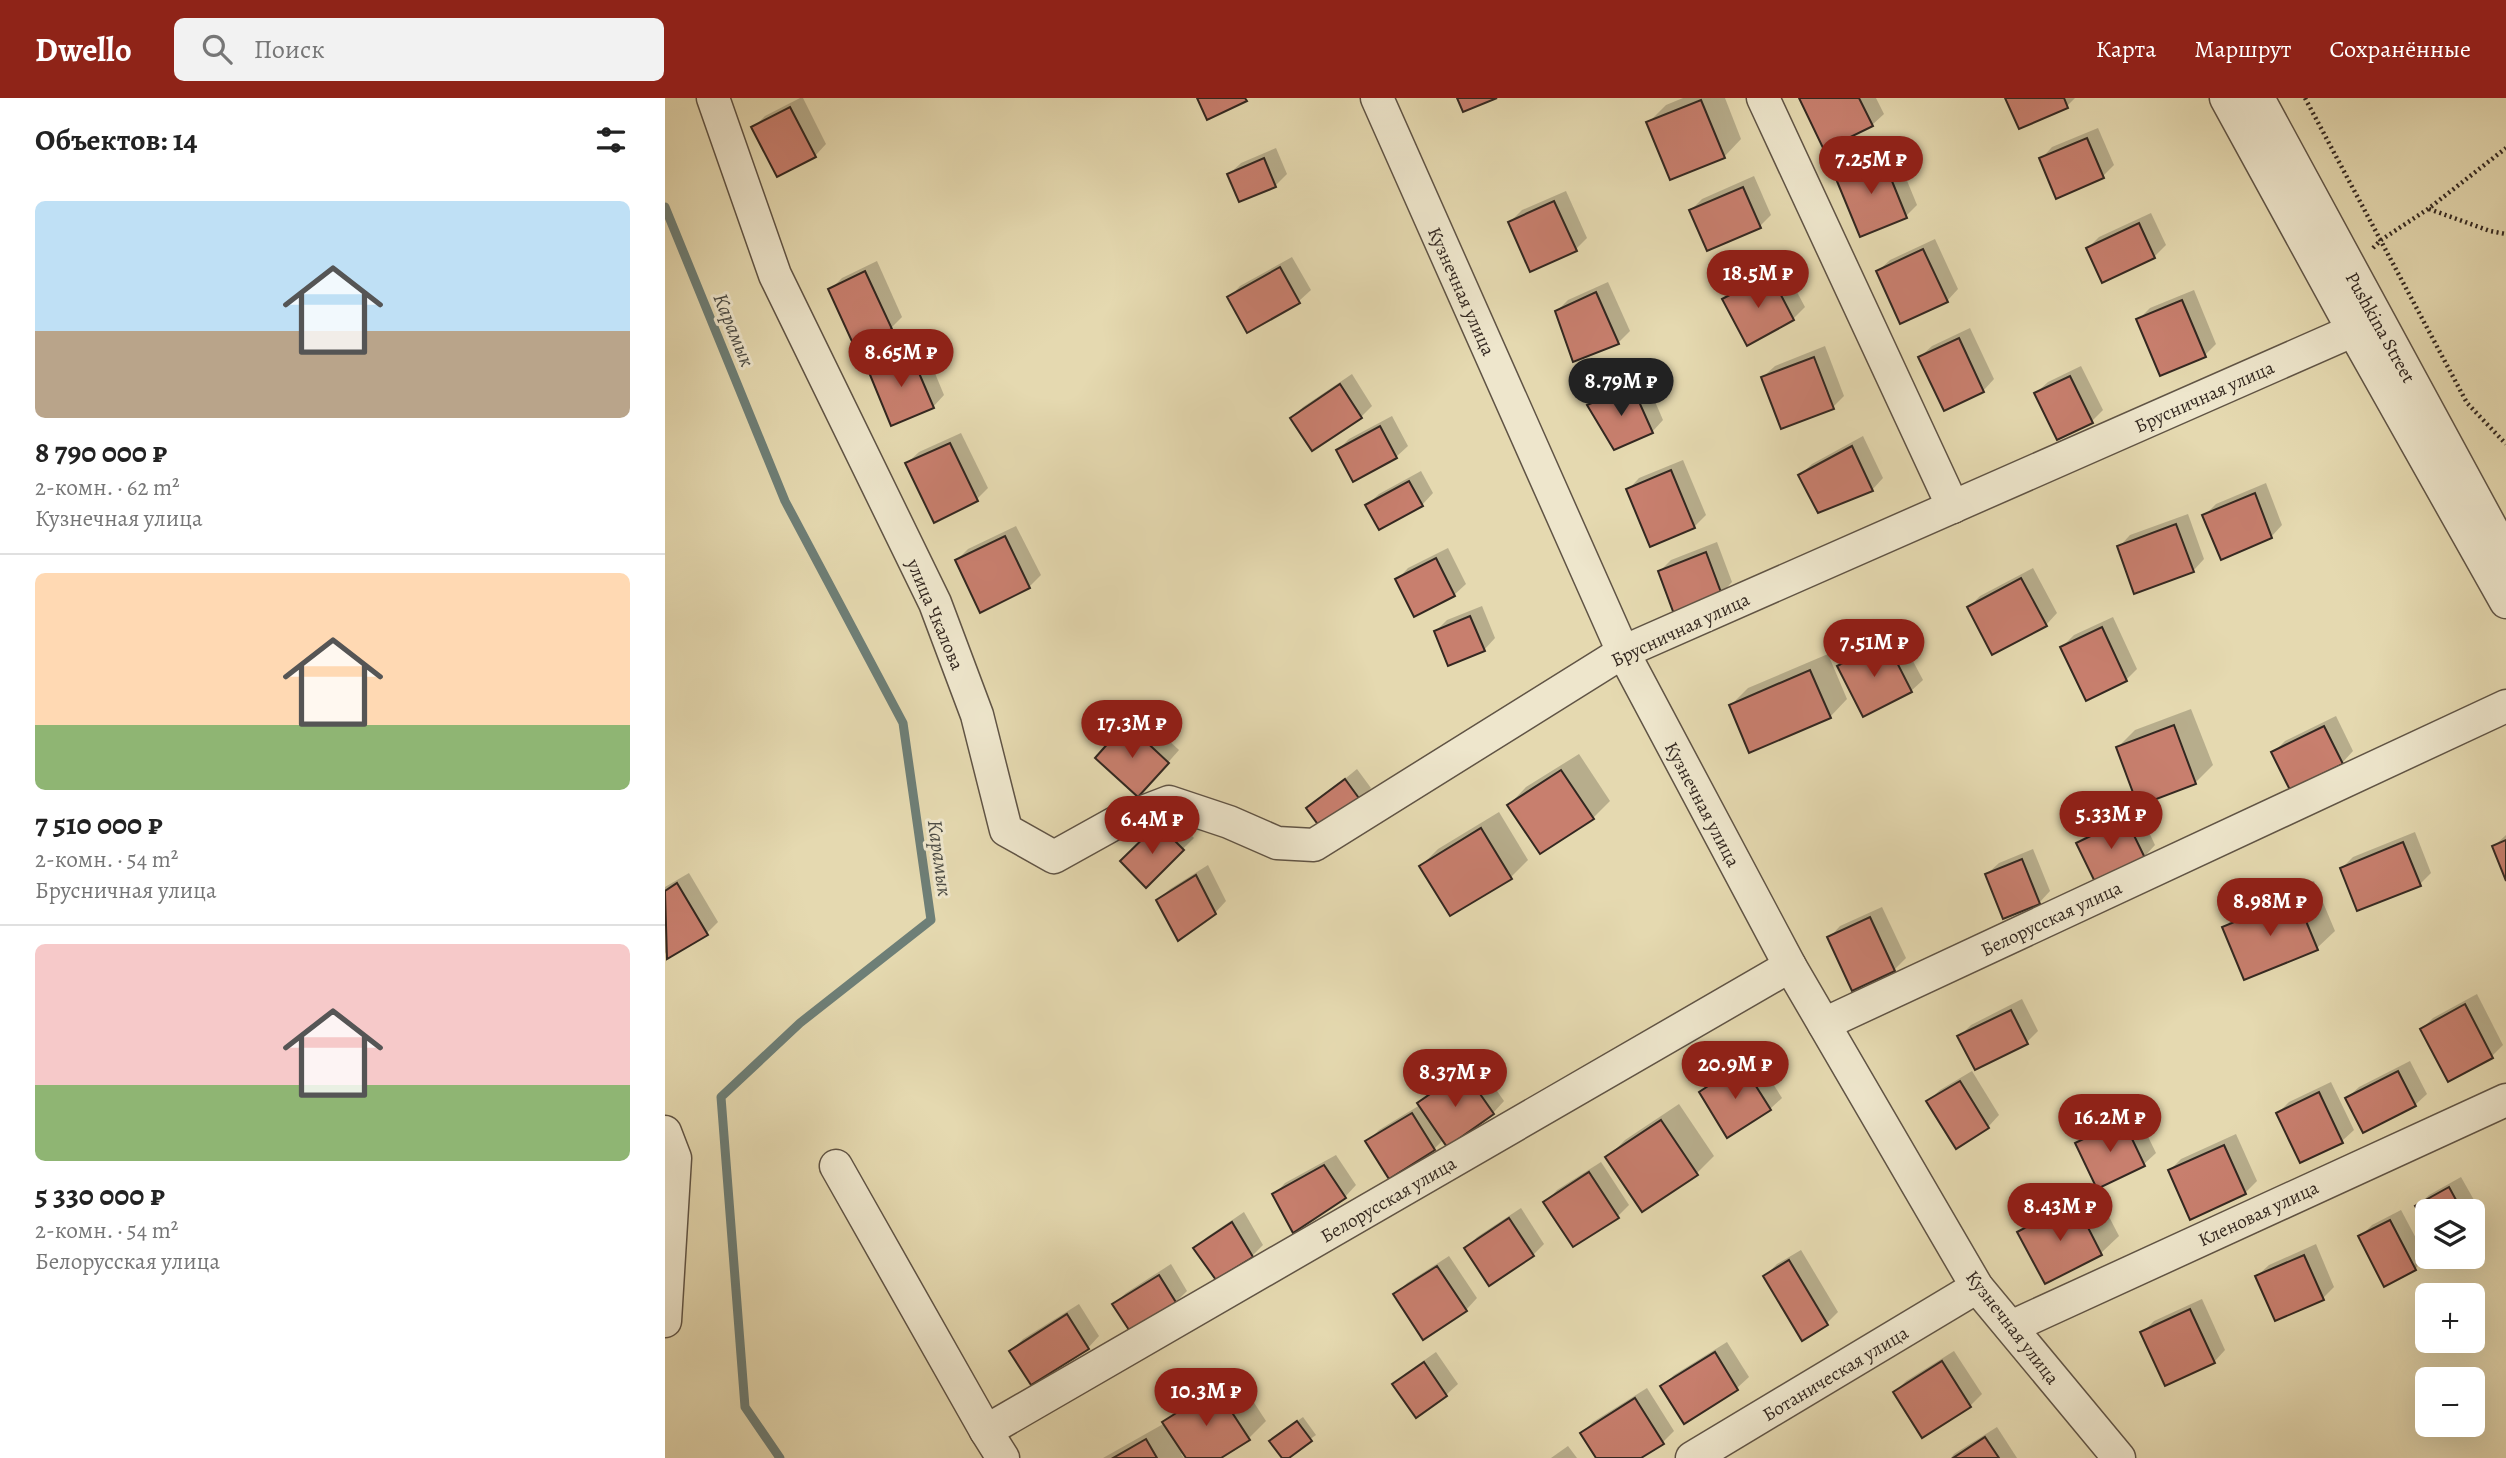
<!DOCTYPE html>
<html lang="ru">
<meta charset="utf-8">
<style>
body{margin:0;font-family:Alegreya,serif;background:#f2f2f2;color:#222;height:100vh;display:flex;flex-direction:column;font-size:26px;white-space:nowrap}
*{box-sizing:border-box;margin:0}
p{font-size:23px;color:#767676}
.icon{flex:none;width:38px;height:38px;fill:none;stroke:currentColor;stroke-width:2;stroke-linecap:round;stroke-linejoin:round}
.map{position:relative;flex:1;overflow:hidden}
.panel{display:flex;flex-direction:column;background:#fff;width:665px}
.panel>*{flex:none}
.fabs{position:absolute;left:1750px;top:1101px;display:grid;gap:14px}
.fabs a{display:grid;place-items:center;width:70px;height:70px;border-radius:10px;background:#fff;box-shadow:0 7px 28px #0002;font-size:35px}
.price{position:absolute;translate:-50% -60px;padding:0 16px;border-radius:24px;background:#8f2418;color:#fff;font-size:23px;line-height:46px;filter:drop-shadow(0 2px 4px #0008)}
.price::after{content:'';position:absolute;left:50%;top:42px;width:21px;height:16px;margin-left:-10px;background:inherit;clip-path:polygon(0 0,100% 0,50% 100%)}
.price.current{background:#222;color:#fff}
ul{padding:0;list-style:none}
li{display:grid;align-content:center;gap:14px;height:371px;padding:0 35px}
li+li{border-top:2px solid #e0e0e0}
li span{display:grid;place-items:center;height:217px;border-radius:10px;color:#555}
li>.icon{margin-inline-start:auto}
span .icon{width:126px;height:126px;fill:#fffc;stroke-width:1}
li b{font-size:30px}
h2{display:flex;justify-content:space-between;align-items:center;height:84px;padding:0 35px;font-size:30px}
header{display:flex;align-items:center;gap:42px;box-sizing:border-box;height:98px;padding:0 35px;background:#8f2418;color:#fff}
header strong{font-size:33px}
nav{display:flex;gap:38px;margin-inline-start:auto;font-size:24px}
.search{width:490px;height:63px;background:#f2f2f2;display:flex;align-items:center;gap:18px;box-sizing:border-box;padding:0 24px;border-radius:10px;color:#767676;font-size:26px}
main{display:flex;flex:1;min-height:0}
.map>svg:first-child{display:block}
.shadow{fill:#0003;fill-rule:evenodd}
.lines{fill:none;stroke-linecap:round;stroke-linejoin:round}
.stream{stroke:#6e7f77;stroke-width:9}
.building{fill:#c87f6e;stroke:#332821;stroke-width:2}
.minor-casing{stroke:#605445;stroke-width:35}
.path{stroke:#332821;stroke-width:4.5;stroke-dasharray:2 3.5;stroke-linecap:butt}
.minor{stroke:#eee6cc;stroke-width:32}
.labels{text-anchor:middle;stroke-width:6;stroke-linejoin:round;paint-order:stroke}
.street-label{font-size:19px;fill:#332821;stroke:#eee6cc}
.water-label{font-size:21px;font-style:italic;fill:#4c4c45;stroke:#eee6cc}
</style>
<header>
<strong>Dwello</strong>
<div class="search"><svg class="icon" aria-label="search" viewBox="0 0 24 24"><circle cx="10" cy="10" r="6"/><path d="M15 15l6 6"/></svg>Поиск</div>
<nav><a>Карта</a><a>Маршрут</a><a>Сохранённые</a></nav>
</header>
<main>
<section class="panel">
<h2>Объектов: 14<svg class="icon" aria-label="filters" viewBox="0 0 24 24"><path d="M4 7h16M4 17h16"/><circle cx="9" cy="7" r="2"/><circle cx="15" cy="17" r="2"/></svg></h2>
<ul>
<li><span style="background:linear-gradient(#bfe0f5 60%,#b9a48a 0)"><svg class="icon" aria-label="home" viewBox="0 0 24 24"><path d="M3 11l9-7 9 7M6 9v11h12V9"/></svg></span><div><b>8 790 000 ₽</b><p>2-комн. · 62 m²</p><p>Кузнечная улица</p></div></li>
<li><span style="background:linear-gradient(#ffd9b3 70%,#8fb573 0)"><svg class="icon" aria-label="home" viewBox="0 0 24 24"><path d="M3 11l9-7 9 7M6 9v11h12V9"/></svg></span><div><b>7 510 000 ₽</b><p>2-комн. · 54 m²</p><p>Брусничная улица</p></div></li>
<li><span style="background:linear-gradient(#f6c9c9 65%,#8fb573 0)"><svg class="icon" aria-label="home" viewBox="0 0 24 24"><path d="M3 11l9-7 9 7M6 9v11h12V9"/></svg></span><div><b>5 330 000 ₽</b><p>2-комн. · 54 m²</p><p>Белорусская улица</p></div></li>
</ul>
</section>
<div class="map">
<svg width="1841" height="1360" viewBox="0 0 1841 1360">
<rect width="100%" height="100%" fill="#e5d9b0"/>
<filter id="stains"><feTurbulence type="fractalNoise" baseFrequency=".00286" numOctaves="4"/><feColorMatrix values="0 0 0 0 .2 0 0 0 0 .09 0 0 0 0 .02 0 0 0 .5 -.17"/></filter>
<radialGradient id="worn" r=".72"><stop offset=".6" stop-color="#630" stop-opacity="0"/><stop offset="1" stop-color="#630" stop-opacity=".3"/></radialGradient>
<g class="shadow">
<polygon points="135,0 138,0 161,46 150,58 88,30 100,18"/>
<polygon points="1018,0 1060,0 1076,41 1059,59 984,24 1001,7"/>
<polygon points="1136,0 1211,0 1219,16 1207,27"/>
<polygon points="1342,0 1410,0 1402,8"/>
<polygon points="1433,30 1449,67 1438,78 1376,61 1387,49"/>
<polygon points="1227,46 1252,107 1241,118 1171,76 1183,65"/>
<polygon points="611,50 622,76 610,88 564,76 576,65"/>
<polygon points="1089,78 1106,117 1095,128 1026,112 1037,101"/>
<polygon points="901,93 922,140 911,151 845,124 857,112"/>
<polygon points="1486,115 1501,147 1489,159 1423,150 1434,139"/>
<polygon points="1270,141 1293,191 1282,203 1213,173 1225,162"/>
<polygon points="627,159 646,192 634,203 583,233 564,200 575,188"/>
<polygon points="212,163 237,219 226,230 166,191 177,180"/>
<polygon points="1117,166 1140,209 1128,221 1059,202 1071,190"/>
<polygon points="943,184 965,233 953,245 892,213 903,202"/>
<polygon points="1529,192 1551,246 1540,257 1473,222 1485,210"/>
<polygon points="1305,230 1329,281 1318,293 1255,259 1267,248"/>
<polygon points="257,244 279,297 268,309 205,272 216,261"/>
<polygon points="1160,248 1179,298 1168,309 1098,279 1110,268"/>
<polygon points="1416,268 1438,312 1427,323 1371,295 1383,284"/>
<polygon points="687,276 707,308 696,319 627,320 638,309"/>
<polygon points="979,278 998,322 987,334 924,307 935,296"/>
<polygon points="727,318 743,348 731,359 673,352 684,341"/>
<polygon points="296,335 323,390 312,401 242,365 254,354"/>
<polygon points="1198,338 1218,380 1207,392 1135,377 1147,366"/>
<polygon points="1018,362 1041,417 1029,429 963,392 974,380"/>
<polygon points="756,373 768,395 757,407 702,407 714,396"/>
<polygon points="1601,385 1617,427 1606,439 1539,418 1551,406"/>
<polygon points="1523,416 1539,461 1528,473 1454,449 1465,437"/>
<polygon points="351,428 376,477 364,489 292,462 303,451"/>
<polygon points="1052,444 1067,484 1056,496 995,473 1006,462"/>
<polygon points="783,450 801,486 789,497 732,482 743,470"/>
<polygon points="1368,470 1392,515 1381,527 1304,509 1315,498"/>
<polygon points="817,508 830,540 819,552 771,533 782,522"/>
<polygon points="1448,519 1472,571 1461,582 1397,549 1409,537"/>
<polygon points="1232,533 1258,582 1246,593 1174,568 1185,557"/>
<polygon points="1163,556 1182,601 1165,619 1066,607 1083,590"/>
<polygon points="1526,611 1548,667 1530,685 1453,649 1470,632"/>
<polygon points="474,615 514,652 484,686 463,627"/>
<polygon points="1671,618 1688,653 1677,665 1609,654 1620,643"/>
<polygon points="914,656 945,703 928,720 844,707 861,689"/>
<polygon points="692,671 706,690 695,702 643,711"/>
<polygon points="1473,711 1490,747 1479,759 1413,745 1425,734"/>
<polygon points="834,714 863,762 846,779 786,816 756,768 773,751"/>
<polygon points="505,716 529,740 481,787 457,763"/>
<polygon points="1750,734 1766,775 1755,786 1677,770 1688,759"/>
<polygon points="1841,737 1841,779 1829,748"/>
<polygon points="1368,751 1385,793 1374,805 1322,776 1334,765"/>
<polygon points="543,767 561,803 550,815 493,802 505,791"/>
<polygon points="24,775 53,824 41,836 2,858 0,854 0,789"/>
<path d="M1649,783L1670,833L1652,850L1559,830L1576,812ZM1638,794L1640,797L1578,823V819Z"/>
<polygon points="1217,809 1241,860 1229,872 1164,840 1175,828"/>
<polygon points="1812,896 1838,947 1827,958 1757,931 1768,920"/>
<polygon points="1357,901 1373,933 1362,944 1295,938 1306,927"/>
<polygon points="1089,956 1117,1000 1105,1011 1063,1037 1036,994 1047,983"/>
<polygon points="811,963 839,1003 828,1015 779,1041 769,1051 703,1043 714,1032 755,1007 754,1005 765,993"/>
<polygon points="1745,963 1762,996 1750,1007 1682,1000 1694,989"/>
<polygon points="1307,973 1334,1017 1323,1029 1263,1003 1275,992"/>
<polygon points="1666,984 1689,1032 1677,1043 1613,1015 1624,1004"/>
<polygon points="1014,1006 1049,1058 1032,1075 943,1059 960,1042"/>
<polygon points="1470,1012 1491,1055 1479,1066 1412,1045 1423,1034"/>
<polygon points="1571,1036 1592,1083 1580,1095 1505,1072 1516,1061"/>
<polygon points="671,1057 691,1087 680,1099 609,1097 620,1085"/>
<polygon points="936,1064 964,1107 953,1118 881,1104 892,1092"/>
<polygon points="1796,1079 1818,1118 1808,1129 1808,1113 1762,1113 1762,1126 1752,1108 1764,1097"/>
<polygon points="1428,1088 1454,1138 1436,1155 1380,1184 1355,1134 1372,1117"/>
<polygon points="856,1110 879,1146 868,1157 801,1151 812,1139"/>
<polygon points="1736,1112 1761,1159 1750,1171 1695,1139 1707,1127"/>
<polygon points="579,1114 598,1147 587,1158 530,1150 542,1139"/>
<polygon points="1651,1146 1669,1189 1658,1200 1592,1178 1604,1167"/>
<polygon points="1136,1152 1173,1214 1162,1225 1100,1178 1112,1166"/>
<polygon points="784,1158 812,1200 801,1212 731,1196 742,1185"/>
<polygon points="506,1166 522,1193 511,1204 466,1233 449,1206 461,1195"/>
<polygon points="1537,1201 1560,1252 1549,1264 1477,1235 1489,1223"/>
<polygon points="414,1206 434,1238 423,1250 346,1253 358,1241"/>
<polygon points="1062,1244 1084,1279 1072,1290 1019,1324 997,1289 1009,1277"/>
<polygon points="1289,1253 1317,1296 1305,1308 1258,1338 1230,1294 1241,1283"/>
<polygon points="771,1254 793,1286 781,1297 730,1286 741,1275"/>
<polygon points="569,1274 601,1323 584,1340 552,1360 523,1360 519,1354 516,1356 519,1360 438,1360 500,1325 517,1307"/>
<polygon points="982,1290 1009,1333 998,1344 973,1360 933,1360 917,1335 928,1324"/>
<polygon points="638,1319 651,1337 619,1360 612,1338"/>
<polygon points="1332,1329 1352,1360 1286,1360 1289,1356"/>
<polygon points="903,1348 912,1360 886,1360"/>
</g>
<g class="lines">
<polyline class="stream" points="0,109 120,403 238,625 266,822 135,925 56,999 80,1309 115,1360"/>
</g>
<g class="building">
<polygon points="532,0 580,0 582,3 542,22"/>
<polygon points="792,0 832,0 798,14"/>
<polygon points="1134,0 1194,0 1208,28 1159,52"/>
<polygon points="1340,0 1399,0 1403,10 1354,31"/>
<polygon points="1036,2 1060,60 1005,82 981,24"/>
<polygon points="125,9 151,59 112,79 86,29"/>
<polygon points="1422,40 1439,80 1391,101 1374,60"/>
<polygon points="1216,56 1242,120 1195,139 1169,76"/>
<polygon points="599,60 611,89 574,104 562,76"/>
<polygon points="1078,89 1096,130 1042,153 1024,112"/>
<polygon points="889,103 912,153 865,174 843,124"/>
<polygon points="1474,125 1490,160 1437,185 1421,150"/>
<polygon points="1258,151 1283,204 1235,226 1211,173"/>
<polygon points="615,169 635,205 582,235 562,199"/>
<polygon points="200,173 227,231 190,250 163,191"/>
<polygon points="1105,176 1129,222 1082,248 1057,201"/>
<polygon points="931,194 954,246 908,264 890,213"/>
<polygon points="1517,202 1541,259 1495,278 1471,221"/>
<polygon points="1294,240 1319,294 1279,313 1253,259"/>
<polygon points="245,254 269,310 226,328 203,272"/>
<polygon points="1149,259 1169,311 1116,331 1096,279"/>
<polygon points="1405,278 1428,325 1392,342 1369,295"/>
<polygon points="675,286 697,320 647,353 625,320"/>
<polygon points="967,288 988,335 949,352 922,307"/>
<polygon points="715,328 732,360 688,384 671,352"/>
<polygon points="285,345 313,403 269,425 240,365"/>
<polygon points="1187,348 1208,393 1153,415 1133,377"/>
<polygon points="1006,372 1030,430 985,449 961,391"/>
<polygon points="744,383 758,408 714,432 700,407"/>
<polygon points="1590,395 1607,440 1556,462 1537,417"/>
<polygon points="1511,426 1529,474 1469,496 1452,448"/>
<polygon points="340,438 365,490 315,515 290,462"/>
<polygon points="1041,454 1057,497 1009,516 993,473"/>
<polygon points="771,460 790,498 749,519 730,481"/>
<polygon points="1356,480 1382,528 1327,557 1302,509"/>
<polygon points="805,518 820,553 783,568 769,533"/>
<polygon points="1437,529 1462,583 1421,603 1395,549"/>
<polygon points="1221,543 1247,594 1198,619 1172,568"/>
<polygon points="1145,572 1166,620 1084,655 1064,607"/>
<polygon points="461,625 504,665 473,699 430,660"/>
<polygon points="1509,627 1531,686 1473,708 1451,649"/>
<polygon points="1659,628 1678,666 1625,692 1606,654"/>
<polygon points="896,672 929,721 875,756 842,707"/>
<polygon points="680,681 696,703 657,732 641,710"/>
<polygon points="1461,721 1480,760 1430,784 1411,745"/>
<polygon points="493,726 519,752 481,790 455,763"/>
<polygon points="816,730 847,781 785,818 754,768"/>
<polygon points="1841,742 1841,783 1827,748"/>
<polygon points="1738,744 1756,788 1692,813 1675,770"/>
<polygon points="1357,761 1375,806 1338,821 1320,776"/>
<polygon points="531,777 551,816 513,843 491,802"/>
<polygon points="12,785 43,837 2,861 0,793"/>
<polygon points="1631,799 1653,852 1579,882 1557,829"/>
<polygon points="1205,819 1230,873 1187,893 1162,839"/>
<polygon points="1800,906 1828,960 1783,984 1755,931"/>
<polygon points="1346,912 1363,946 1310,972 1292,938"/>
<polygon points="1077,966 1106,1012 1062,1040 1034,994"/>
<polygon points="799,973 829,1016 782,1049 752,1005"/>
<polygon points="1733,973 1751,1008 1698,1035 1680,1000"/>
<polygon points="1295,983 1324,1030 1291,1051 1261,1003"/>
<polygon points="1654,994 1678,1045 1635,1065 1611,1015"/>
<polygon points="747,1015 770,1052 724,1081 700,1043"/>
<polygon points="996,1022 1033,1077 977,1114 940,1059"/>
<polygon points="1458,1022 1480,1068 1432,1091 1410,1045"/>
<polygon points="1559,1047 1581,1096 1525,1122 1503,1072"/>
<polygon points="659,1067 681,1100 628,1135 607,1096"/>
<polygon points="924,1074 954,1120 908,1149 878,1104"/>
<polygon points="1784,1089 1797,1113 1762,1113 1762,1129 1750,1108"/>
<polygon points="1410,1104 1437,1157 1380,1186 1352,1134"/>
<polygon points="844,1120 869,1158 824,1188 799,1150"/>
<polygon points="1725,1122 1751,1172 1719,1189 1693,1138"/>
<polygon points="567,1124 588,1159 551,1182 528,1150"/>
<polygon points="1639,1157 1659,1202 1610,1223 1590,1178"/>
<polygon points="1124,1162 1163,1227 1137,1243 1098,1178"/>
<polygon points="772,1168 802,1213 758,1242 728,1196"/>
<polygon points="494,1177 512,1206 466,1235 447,1206"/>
<polygon points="1525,1211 1550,1265 1500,1288 1475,1234"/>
<polygon points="402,1216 424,1251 366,1287 344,1253"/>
<polygon points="1050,1254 1073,1292 1019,1326 995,1288"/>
<polygon points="1277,1263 1306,1309 1257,1340 1228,1294"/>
<polygon points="759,1264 782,1298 751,1320 727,1286"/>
<polygon points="551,1290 585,1342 556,1360 521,1360 497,1324"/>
<polygon points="970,1300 999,1346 976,1360 931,1360 915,1335"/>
<polygon points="632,1323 647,1343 624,1360 617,1360 604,1343"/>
<polygon points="1320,1339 1334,1360 1288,1360"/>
<polygon points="481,1341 492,1360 448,1360"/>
</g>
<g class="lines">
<g class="minor-casing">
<g id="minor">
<polyline points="48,0 110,177 270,505 312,617 341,732 389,759 452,724 504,704 564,724 612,745 649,747 958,554 1712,222"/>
<polyline points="712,0 958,554 1125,868 1312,1189 1454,1360"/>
<polyline points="1098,0 1288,409"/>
<polyline points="1561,0 1688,232 1841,504"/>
<polyline points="1593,0 1841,457"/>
<polyline points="1159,926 1841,608"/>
<polyline points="0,1034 10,1060 0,1223"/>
<polyline points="171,1068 321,1333 338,1360"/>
<polyline points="1346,1229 1841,1002"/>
<polyline points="321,1333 1125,868"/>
<polyline points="1027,1360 1312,1189"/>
</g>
</g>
<g class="path">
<polyline points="1640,0 1802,305 1841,346"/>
<polyline points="1764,111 1825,133 1841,136"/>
<polyline points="1708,150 1716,142 1763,111 1841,50"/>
</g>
<use href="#minor" class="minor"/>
</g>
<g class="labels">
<g class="street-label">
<text transform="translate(797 193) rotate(66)" y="7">Кузнечная улица</text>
<text transform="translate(1716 229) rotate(61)" y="7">Pushkina Street</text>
<text transform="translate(1539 298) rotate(-24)" y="7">Брусничная улица</text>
<text transform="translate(271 516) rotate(67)" y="7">улица Чкалова</text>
<text transform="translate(1015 531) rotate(-25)" y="7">Брусничная улица</text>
<text transform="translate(1038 706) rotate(62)" y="7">Кузнечная улица</text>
<text transform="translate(1386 820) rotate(-25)" y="7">Белорусская улица</text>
<text transform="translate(723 1101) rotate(-30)" y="7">Белорусская улица</text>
<text transform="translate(1593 1115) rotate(-25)" y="7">Кленовая улица</text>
<text transform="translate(1348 1229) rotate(52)" y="7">Кузнечная улица</text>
<text transform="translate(1170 1275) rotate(-31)" y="7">Ботаническая улица</text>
</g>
<g class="water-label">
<text transform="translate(69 232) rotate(68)" y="7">Карамык</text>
<text transform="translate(275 760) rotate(82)" y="7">Карамык</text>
</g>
</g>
<rect width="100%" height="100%" filter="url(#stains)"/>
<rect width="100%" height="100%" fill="url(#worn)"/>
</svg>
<div class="fabs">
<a><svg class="icon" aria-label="layers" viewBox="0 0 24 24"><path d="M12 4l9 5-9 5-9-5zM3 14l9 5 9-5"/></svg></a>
<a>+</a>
<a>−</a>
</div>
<b class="price" style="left:1206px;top:98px">7.25M ₽</b>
<b class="price" style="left:1093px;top:212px">18.5M ₽</b>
<b class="price" style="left:236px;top:291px">8.65M ₽</b>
<b class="price current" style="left:956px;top:320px">8.79M ₽</b>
<b class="price" style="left:1209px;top:581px">7.51M ₽</b>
<b class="price" style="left:467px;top:662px">17.3M ₽</b>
<b class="price" style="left:1446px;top:753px">5.33M ₽</b>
<b class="price" style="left:487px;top:758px">6.4M ₽</b>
<b class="price" style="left:1605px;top:840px">8.98M ₽</b>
<b class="price" style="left:1070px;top:1003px">20.9M ₽</b>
<b class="price" style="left:790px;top:1011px">8.37M ₽</b>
<b class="price" style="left:1445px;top:1056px">16.2M ₽</b>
<b class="price" style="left:1395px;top:1145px">8.43M ₽</b>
<b class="price" style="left:541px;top:1330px">10.3M ₽</b>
</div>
</main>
